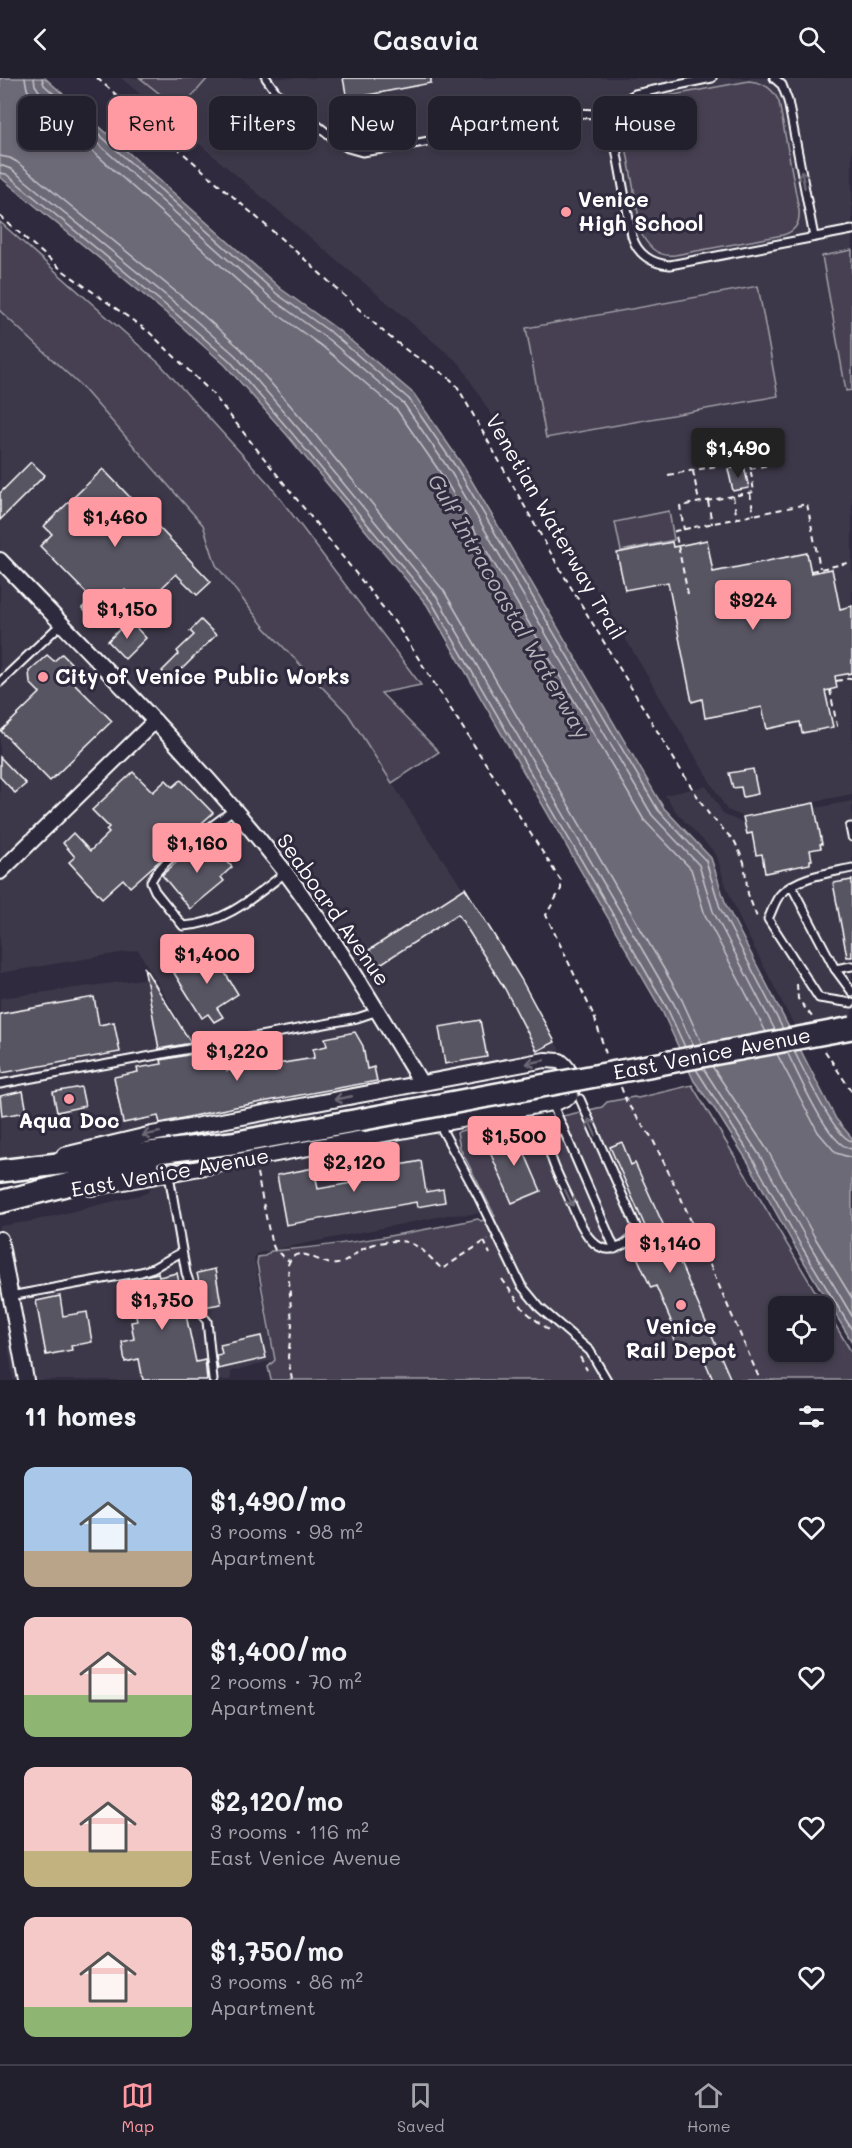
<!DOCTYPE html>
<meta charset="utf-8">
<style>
body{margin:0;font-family:Mali,sans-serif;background:#2b2836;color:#f1f3f6;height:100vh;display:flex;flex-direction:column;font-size:22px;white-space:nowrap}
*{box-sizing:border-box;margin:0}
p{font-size:20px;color:#a3a3aa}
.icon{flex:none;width:33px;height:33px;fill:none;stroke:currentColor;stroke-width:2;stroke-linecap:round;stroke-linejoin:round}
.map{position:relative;height:1302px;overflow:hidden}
.panel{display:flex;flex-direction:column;background:#23202e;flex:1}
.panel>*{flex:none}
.guide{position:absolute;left:18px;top:18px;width:816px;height:54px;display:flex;gap:12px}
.controls{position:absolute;left:768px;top:1218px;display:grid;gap:12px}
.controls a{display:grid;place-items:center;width:66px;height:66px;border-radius:12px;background:#23202e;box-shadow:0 3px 9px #0003,0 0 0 2px #403e4a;font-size:30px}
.price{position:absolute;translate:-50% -51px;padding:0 14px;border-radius:6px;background:#ff9aa2;color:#111;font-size:20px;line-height:39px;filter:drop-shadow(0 2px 3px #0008)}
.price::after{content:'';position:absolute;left:50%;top:36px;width:18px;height:14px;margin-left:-9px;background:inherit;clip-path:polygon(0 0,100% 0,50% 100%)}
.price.selected{background:#222;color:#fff}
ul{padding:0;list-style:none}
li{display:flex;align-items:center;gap:18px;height:150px;padding:0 24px}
li span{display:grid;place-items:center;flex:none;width:168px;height:120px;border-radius:12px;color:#555}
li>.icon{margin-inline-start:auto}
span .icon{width:72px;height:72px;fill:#fffc;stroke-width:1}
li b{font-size:26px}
h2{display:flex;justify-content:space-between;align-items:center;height:72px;padding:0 24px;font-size:26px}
.pill{padding:0 21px;border-radius:12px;background:#23202e;box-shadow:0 3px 9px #0003,0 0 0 2px #403e4a;font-size:21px;line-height:54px}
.pill.selected{background:#ff9aa2;color:#111}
header{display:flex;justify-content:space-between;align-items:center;height:78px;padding:0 24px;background:#23202e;font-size:27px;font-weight:600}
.menu{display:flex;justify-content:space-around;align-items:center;height:84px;border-top:2px solid #403e4a;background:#23202e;font-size:16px;color:#a3a3aa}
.menu a{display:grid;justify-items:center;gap:3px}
.menu .selected{color:#ff9aa2}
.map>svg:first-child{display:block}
.built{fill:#3c3749}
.green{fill:#464152;stroke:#a2a0a8;stroke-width:1.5;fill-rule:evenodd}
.water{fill:#6d6a77;stroke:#a7a6ad;stroke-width:1.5}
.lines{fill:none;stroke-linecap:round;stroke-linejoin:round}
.shore{stroke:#c5c3c9;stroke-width:1.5}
.building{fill:#595564;stroke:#fff;stroke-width:1.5}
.lane-casing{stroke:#fff;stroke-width:11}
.street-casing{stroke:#fff;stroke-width:18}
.primary-casing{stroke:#fff;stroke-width:26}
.path{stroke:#fff;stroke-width:2;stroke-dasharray:6 4.5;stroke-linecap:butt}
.lane{stroke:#2f2a3d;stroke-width:7}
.street{stroke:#2f2a3d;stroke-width:14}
.primary{stroke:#2f2a3d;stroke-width:21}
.primary-bridge-casing{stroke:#fff;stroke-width:26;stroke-linecap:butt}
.primary-bridge{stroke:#2f2a3d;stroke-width:21}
.oneway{stroke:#6d6a77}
.poi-dot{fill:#ff9aa2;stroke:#2f2a3d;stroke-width:2}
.labels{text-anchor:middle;stroke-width:6;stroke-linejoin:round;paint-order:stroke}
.poi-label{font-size:21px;font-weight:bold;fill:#fff;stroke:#2f2a3d;text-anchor:start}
.street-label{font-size:21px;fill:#fff;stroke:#2f2a3d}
.water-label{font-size:22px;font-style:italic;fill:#b6b4bb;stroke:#2f2a3d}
</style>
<header><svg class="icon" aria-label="back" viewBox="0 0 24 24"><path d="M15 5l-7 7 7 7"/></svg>Casavia<svg class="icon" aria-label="search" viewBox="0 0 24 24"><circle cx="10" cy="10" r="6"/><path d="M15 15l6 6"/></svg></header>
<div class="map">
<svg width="852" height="1302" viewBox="0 0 852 1302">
<rect width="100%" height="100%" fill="#2f2a3d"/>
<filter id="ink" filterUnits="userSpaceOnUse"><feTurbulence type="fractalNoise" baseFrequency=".0167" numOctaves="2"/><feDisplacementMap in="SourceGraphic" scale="12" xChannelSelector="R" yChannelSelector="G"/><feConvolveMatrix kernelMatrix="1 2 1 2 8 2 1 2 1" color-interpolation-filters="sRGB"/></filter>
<g filter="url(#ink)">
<g class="built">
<polygon points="121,0 852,0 852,716 742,738 727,732 539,415 460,286"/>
<polygon points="0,233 82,309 203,447 216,487 265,550 348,636 421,750 478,832 560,972 231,1058 154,1067 139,1057 0,1084 0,920 150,900 183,949 138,872 0,895"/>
<polygon points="706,708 724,737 741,744 852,723 852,943 797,953 742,846 726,808 716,776 677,735 665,717"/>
<polygon points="445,1036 487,1132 475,1136 447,1137 257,1175 254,1182 274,1282 232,1293 230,1302 13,1302 2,1220 0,1219 0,1148 33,1143 147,1115 164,1091"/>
</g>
<g class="green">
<polygon points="140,0 208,0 180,32"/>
<path d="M749,3C763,4 773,10 779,24L799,132C800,145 796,153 783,157L675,177C659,179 650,171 642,157L623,52C624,36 631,27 646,22Z"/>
<polygon points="0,144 160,286 270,407 421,607 381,615 439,674 392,705 348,636 265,550 216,487 203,447 82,309 0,233"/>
<polygon points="852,172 852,312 846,313 822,178"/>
<polygon points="758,208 778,318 546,360 526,250"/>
<polygon points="669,433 674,462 621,473 615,444"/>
<path d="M692,1007L852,1275V1302H271L268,1289L275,1282L257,1185L258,1179L265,1178L271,1173C341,1168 409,1155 478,1141L481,1143L495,1138L460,1070L457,1055L460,1053L533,1041L541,1043L602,1029L607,1024L634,1019L638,1020ZM778,1228H824V1274H778Z"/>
</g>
<polygon class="water" points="0,0 45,0 281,211 337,251 414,316 463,388 663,729 711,780 726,827 836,1041 852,1060 852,1264 795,1169 748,1084 716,1033 694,1003 662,933 427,527 287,357 225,287 172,240 0,99"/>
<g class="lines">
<g class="shore">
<polyline points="25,0 27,11 32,19 266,228 323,269 397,332 444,400 644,742 691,791 705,837 766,954"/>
<polyline points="34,0 35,7 39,13 272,221 329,262 404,326 452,396 652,737 699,787 713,833 775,952"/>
<polyline points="42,0 44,7 277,216 333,256 409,321 458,392 658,732 706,783 720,830 783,951"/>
<polyline points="0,78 10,80 17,84 186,222 241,271 304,343 444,513 682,922 702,966"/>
<polyline points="0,87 11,91 180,229 235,277 297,349 437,519 674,926 693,967"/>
<polyline points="0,95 6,96 175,235 230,283 291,354 431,523 667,930 685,969"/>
<path d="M794,973C803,990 835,1061 852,1063"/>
<path d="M787,974C798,995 829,1070 852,1071"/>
<polyline points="777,976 818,1054 836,1075 852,1080"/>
<polyline points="712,988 768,1073 814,1158 852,1220"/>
<polyline points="703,990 760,1078 807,1162 852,1238"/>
<polyline points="696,991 753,1081 800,1166 852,1252"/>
</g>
</g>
<g class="building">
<polygon points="343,0 431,0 431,5 347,21"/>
<polygon points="31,384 45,397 0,442 0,415"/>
<polygon points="744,388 749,410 733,413 728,391"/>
<polygon points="103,391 211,504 197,517 176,496 142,529 125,512 94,542 82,530 92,521 40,468 52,456 44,448"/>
<polygon points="707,462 713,494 807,475 811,495 832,491 840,531 852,528 852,595 835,598 837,610 825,613 833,649 802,655 800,644 767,651 762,629 705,640 702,621 692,624 668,504 625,512 617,475 672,464 673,469"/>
<polygon points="129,542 146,560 125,581 108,563"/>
<polygon points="201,542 216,557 171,602 162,593 179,576 177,573 194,557 190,553"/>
<polygon points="62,576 71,585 62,593 112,643 50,703 1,653 40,615 30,605 29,593 47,577 54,583"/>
<polygon points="0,679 26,706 15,715 0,699"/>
<polygon points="753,691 758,716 743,719 741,709 733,710 729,695"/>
<polygon points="133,694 153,714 166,702 173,709 181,702 213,735 130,809 123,801 102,820 69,784 75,779 63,765 73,755 90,773 109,755 106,752 109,749 92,732"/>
<polygon points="814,725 822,766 820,766 821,770 810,772 812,782 810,782 810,786 765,795 762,776 756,777 752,755 747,756 743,739"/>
<polygon points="212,766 232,789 221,799 224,803 190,831 162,797 196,767 202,774"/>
<polygon points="852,802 852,879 847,879 833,805"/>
<polygon points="465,810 521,901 555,964 537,973 505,911 458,836 379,887 369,872"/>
<polygon points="211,872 238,916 217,930 223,939 214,944 208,936 202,940 174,895"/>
<polygon points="144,889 191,965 159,971"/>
<polygon points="94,919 99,947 114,944 120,974 2,995 0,983 0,936"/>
<polygon points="480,942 487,979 445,986 439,949"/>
<polygon points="355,954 363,968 367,991 374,989 377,1003 235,1029 160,1045 158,1038 123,1045 114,999 138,994 137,990 162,986 161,982 198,975 200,978 209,977 211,986 225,983 227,993 270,985 271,987 314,980 313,971 327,968 325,960"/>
<polygon points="81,1009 85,1028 57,1034 53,1014"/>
<polygon points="23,1013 27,1034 2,1038 0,1018"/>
<polygon points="515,1053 541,1113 512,1125 486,1065"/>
<polygon points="622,1064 631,1087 635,1085 668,1157 731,1302 713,1302 699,1269 680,1277 673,1259 677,1257 656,1208 651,1210 634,1172 652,1164 610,1069"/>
<polygon points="421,1083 426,1114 443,1111 445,1124 417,1129 416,1124 286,1147 277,1097 314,1090 318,1111 363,1103 362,1094"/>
<polygon points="215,1191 221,1226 204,1229 197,1195"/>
<polygon points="158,1195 159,1199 177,1195 196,1284 205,1282 207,1302 143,1302 139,1281 125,1284 122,1264 134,1261 131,1244 137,1243 128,1202"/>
<polygon points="60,1218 63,1238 87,1234 92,1264 71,1268 72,1272 46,1277 36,1223"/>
<polygon points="261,1258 266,1280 218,1291 216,1277 222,1276 220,1267"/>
</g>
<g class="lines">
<g class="lane-casing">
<g id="lane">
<polyline points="266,0 276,14 337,63 348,70 362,74 397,69 577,35 613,37"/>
<path d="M712,0L635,16L620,25L615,33L613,54L632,158C637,176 652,186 670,187L852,152"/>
<polyline points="774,0 782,7 788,23 814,159"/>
<polyline points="0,604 61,546"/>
<path d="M234,731C214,748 159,782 151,804L155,813L183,848C224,846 254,819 285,795"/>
<polyline points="852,749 850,749 852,759"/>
<path d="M852,790C829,795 799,798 781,816C775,821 772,834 768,841L819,920L852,925"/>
<polyline points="792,809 835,891"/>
<polyline points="852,888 835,891 852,914"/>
<polyline points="0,1006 357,940 378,933"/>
<polyline points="552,1025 615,1171"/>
<polyline points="439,1046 478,1118 521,1207 540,1230 590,1273 607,1302"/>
<path d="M563,1050C558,1055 549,1061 549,1068C549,1081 562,1105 567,1116C576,1135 589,1179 616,1170C625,1168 630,1163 635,1156L636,1148L580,1021"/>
<polyline points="169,1097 186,1195 200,1235 207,1243 213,1302"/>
<polyline points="10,1218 141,1194 153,1190 182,1174"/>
</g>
</g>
<g class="street-casing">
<g id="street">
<path d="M0,482C97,583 197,681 283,791C334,859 377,932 421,1005"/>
<polyline points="0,794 155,643"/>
<path d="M64,1077L152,1056L545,982L560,983C571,991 575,1005 570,1018L558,1024L91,1110"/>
<polyline points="0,1161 26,1302"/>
</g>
</g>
<g class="primary-casing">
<g id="primary">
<polyline points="0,1093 232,1065 359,1042"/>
<polyline points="0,1124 147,1086"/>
</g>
</g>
<g class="path">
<polyline points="97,0 301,178 386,256 409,274 448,299 457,308 557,486 677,686 708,735 735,764 744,784 748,816 758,842"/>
<polyline points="0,138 62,192 149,254 212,315 397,547 561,803 561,811 546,837 594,938 607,979"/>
<polyline points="750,391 778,385 772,351"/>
<polyline points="693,393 699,424"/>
<polyline points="668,397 749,382 754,414 680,428 684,452"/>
<polyline points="750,415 754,437"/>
<polyline points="733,418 737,441"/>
<polyline points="708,423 712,446"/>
<polyline points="811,493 852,484"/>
<polyline points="688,516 675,453 807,426 820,490"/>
<polyline points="836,603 852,600"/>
<polyline points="830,612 838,653"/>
<polyline points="797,906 798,921 813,940"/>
<polyline points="825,973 852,1014"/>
<polyline points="621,1009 627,1025 652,1060 681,1120 760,1302"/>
<polyline points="257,1095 271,1163 275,1172 289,1183"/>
<polyline points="484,1163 490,1176"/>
<polyline points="502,1201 524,1232 548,1252"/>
<polyline points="580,1279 587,1292"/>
<path d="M292,1302L288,1279L292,1247L288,1187C296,1162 322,1189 337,1186C347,1185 353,1177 361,1172C372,1165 393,1161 406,1164C421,1167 431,1181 442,1191L488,1161"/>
</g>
<use href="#lane" class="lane"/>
<use href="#street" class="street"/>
<use href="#primary" class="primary"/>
<g class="primary-bridge-casing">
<polyline id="primary-bridge" points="359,1042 852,950"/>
</g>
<use href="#primary-bridge" class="primary-bridge"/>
</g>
<defs><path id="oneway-shaft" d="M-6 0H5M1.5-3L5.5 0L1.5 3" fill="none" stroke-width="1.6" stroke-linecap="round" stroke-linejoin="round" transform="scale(1.5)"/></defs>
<g class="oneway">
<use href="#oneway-shaft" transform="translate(803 101) rotate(-101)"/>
<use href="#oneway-shaft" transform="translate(535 984) rotate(169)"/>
<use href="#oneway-shaft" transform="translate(343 1020) rotate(169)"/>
<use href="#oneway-shaft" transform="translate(592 1049) rotate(-114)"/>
<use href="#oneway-shaft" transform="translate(151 1056) rotate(168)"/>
<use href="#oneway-shaft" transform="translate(569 1120) rotate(64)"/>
</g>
</g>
<g class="poi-dot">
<circle cx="566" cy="134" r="6"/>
<circle cx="43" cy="599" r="6"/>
<circle cx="69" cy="1021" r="6"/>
<circle cx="681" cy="1227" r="6"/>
</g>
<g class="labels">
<g class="poi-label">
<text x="578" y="129">Venice<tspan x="578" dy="24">High School</tspan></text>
<text x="55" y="606">City of Venice Public Works</text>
<text x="69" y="1050" text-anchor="middle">Aqua Doc</text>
<text x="681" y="1256" text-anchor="middle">Venice<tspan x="681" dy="24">Rail Depot</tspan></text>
</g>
<g class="street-label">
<text transform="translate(555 449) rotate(60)" y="7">Venetian Waterway Trail</text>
<text transform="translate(333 832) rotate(55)" y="7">Seaboard Avenue</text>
<text transform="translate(712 976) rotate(-11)" y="7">East Venice Avenue</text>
<text transform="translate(170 1095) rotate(-10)" y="7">East Venice Avenue</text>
</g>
<g class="water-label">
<text transform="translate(509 528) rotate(60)" y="8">Gulf Intracoastal Waterway</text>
</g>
</g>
</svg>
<div class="controls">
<a><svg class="icon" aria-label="locate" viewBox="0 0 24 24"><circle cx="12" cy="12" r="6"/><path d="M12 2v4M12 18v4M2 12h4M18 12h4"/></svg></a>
</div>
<b class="price selected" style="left:738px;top:401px">$1,490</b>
<b class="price" style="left:115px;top:470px">$1,460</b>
<b class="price" style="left:753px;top:553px">$924</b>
<b class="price" style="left:127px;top:562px">$1,150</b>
<b class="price" style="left:197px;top:796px">$1,160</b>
<b class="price" style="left:207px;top:907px">$1,400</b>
<b class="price" style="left:237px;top:1004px">$1,220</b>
<b class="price" style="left:514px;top:1089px">$1,500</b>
<b class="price" style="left:354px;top:1115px">$2,120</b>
<b class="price" style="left:670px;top:1196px">$1,140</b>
<b class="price" style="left:162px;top:1253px">$1,750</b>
<div class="guide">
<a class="pill">Buy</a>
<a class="pill selected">Rent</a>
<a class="pill">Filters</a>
<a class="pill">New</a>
<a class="pill">Apartment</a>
<a class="pill">House</a>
</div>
</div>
<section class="panel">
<h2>11 homes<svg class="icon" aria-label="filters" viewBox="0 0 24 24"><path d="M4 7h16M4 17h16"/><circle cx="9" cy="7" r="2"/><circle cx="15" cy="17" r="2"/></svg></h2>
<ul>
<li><span style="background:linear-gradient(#a9c7e8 70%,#b9a48a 0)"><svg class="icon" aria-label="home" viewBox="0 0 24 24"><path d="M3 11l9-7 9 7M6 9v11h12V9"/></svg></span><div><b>$1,490/mo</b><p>3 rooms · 98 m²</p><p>Apartment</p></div><svg class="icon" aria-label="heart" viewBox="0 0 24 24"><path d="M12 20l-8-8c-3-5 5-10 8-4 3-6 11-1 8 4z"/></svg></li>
<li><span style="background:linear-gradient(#f6c9c9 65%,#8fb573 0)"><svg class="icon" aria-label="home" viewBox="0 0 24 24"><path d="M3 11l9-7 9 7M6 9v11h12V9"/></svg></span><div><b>$1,400/mo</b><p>2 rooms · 70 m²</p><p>Apartment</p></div><svg class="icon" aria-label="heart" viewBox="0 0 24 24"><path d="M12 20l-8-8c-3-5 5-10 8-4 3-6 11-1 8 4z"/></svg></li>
<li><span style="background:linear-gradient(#f6c9c9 70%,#c2b280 0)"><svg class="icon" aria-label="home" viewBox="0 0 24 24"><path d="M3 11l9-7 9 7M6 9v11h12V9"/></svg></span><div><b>$2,120/mo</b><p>3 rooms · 116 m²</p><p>East Venice Avenue</p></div><svg class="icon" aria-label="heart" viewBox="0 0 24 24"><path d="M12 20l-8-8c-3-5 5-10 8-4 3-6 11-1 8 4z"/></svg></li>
<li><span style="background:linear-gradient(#f6c9c9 75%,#8fb573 0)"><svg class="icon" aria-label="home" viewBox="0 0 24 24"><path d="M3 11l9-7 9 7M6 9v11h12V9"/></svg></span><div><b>$1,750/mo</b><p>3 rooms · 86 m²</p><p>Apartment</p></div><svg class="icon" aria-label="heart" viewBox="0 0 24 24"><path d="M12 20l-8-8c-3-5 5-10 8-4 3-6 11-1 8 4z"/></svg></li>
</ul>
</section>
<nav class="menu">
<a class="selected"><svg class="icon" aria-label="map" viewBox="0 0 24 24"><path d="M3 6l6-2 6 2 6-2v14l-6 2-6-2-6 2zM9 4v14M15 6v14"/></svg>Map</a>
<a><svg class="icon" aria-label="saved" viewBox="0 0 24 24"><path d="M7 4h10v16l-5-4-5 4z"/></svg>Saved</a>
<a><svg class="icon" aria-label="home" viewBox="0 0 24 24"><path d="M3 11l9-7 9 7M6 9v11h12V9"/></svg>Home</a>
</nav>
